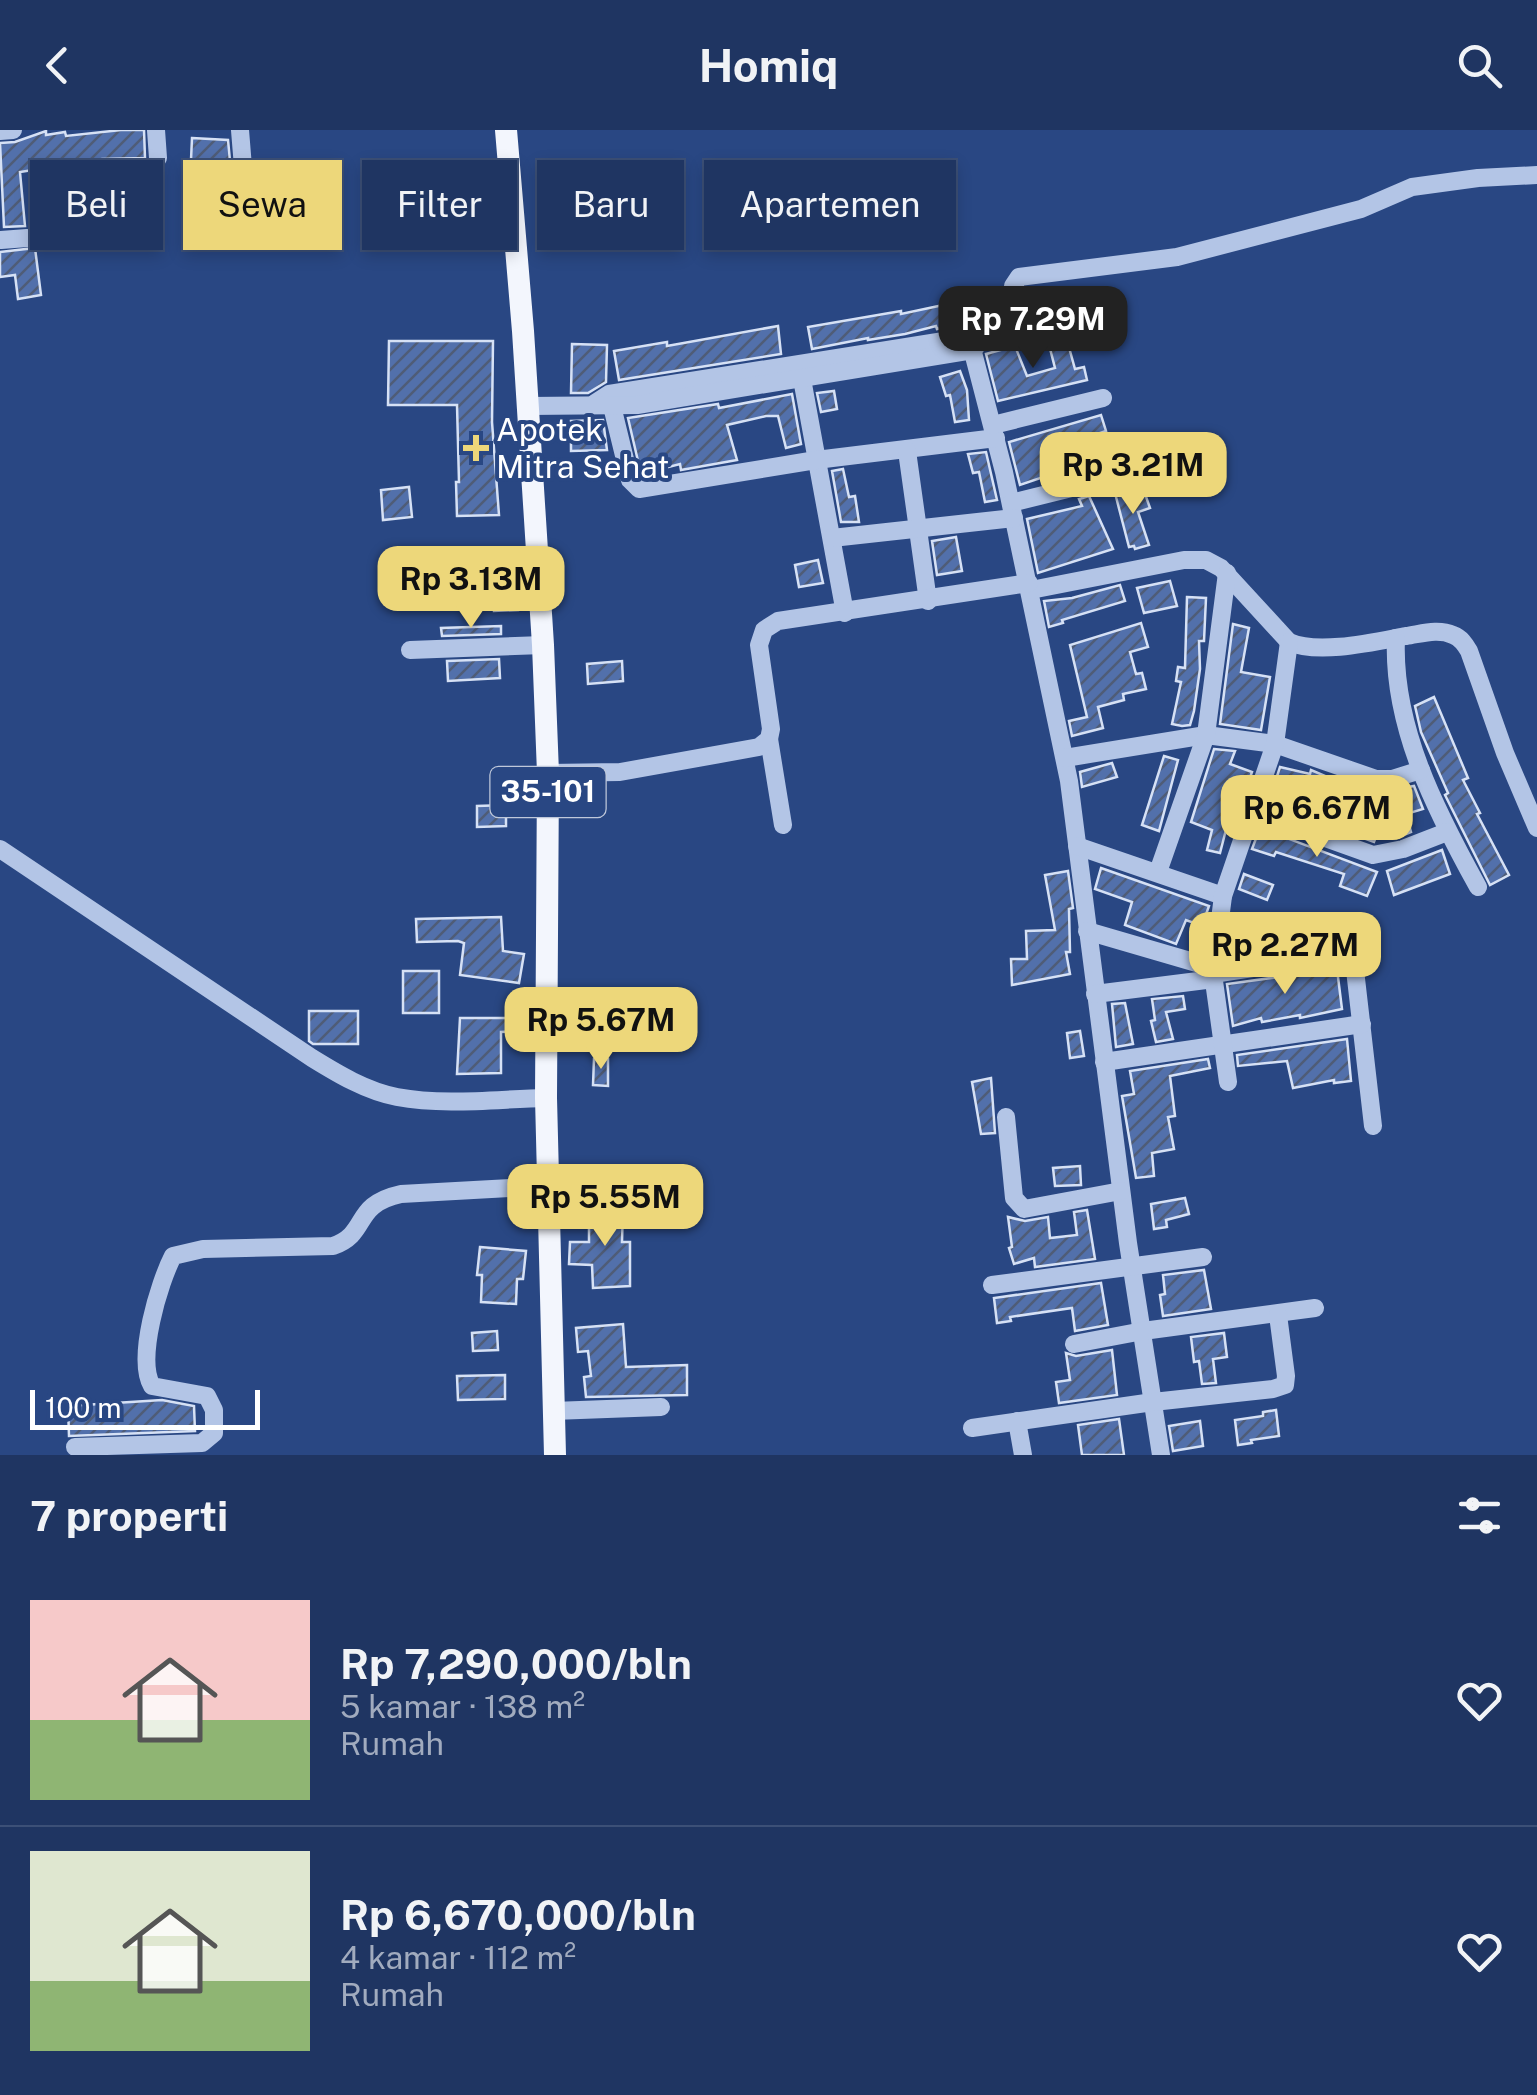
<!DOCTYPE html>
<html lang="id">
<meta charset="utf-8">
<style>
body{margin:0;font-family:"Public Sans",sans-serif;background:#273d68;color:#f1f3f6;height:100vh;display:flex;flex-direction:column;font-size:38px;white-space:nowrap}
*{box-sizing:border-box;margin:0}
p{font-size:32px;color:#a1abbe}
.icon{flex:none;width:55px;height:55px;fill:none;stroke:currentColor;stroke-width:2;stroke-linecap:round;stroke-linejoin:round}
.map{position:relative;height:1325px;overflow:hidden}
.drawer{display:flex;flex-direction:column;background:#1f3562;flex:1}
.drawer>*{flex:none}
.guide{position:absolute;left:30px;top:30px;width:1000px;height:90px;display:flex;gap:20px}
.scale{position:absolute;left:30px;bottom:25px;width:230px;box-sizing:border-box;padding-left:10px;border:5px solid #fff;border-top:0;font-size:28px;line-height:35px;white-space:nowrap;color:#fff;-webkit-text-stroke:8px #294783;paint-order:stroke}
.price{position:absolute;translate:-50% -85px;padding:0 22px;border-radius:20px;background:#edd77a;color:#111;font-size:32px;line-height:65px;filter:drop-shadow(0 2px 5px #0008)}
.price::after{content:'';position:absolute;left:50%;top:60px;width:30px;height:22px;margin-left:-15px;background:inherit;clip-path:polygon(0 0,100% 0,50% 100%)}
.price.selected{background:#222;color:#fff}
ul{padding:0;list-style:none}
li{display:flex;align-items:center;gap:30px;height:250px;padding:0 30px}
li+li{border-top:2px solid #3c5077}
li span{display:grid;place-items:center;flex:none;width:280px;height:200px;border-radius:0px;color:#555}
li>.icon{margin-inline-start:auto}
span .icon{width:120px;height:120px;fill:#fffc;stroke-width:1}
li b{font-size:42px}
h2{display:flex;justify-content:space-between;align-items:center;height:120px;padding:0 30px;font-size:42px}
.chip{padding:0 35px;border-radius:0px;background:#1f3562;box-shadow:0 5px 15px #0003,0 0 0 2px #3c5077;font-size:35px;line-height:90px}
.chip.selected{background:#edd77a;color:#111}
header{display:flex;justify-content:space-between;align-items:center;height:130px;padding:0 30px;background:#1f3562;font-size:45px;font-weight:700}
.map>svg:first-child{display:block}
.building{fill:url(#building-hatch);stroke:#d6e1f5;stroke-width:2.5}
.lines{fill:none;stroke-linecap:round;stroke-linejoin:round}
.minor{stroke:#b3c5e6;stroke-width:18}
.major{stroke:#f3f6fd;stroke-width:22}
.poi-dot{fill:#edd77a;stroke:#294783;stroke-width:4}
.labels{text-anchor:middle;stroke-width:8;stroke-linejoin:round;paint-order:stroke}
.shield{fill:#294783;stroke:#bfc8da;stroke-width:2.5}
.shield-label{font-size:30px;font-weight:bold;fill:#fff}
.poi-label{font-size:32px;fill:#fff;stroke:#294783;text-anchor:start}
</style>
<header><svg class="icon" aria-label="back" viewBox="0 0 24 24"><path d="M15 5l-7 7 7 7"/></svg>Homiq<svg class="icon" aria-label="search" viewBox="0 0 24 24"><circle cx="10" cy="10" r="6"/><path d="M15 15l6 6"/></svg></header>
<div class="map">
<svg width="1537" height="1325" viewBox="0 0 1537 1325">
<defs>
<pattern id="building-hatch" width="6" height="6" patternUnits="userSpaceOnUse" patternTransform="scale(2.5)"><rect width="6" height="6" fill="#5270ab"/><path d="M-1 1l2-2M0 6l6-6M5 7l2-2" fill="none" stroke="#4f5c77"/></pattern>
</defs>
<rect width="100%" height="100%" fill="#294783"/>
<g class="building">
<polygon points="121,0 144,0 145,28 102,29 20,42 25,96 4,97 0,13 15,12 46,1 46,5 65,2 66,6"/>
<polygon points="192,8 228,10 230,31 191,30"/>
<polygon points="35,118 41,165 18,169 15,145 0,147 0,122"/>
<polygon points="948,174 954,196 937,199 936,196 905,204 868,210 868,208 812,219 808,197 901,181 901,184"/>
<polygon points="778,196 781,224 619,250 614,221 667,212 667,216"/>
<polygon points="1065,203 1075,239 1084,237 1087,250 998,271 986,224 1015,216 1027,246 1055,238 1047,207"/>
<polygon points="389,211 493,211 492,292 499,385 457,386 456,352 459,352 457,275 388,275"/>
<polygon points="572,214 607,215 606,252 588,263 571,263"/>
<polygon points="960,241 967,260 969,290 955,292 950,265 946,266 940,247"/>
<polygon points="834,261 837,279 821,282 817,263"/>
<polygon points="792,264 801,314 786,318 778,286 766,286 727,295 737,330 681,340 680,334 641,344 628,288 718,274 719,278"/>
<polygon points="1101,285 1106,301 1100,303 1108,326 1092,332 1093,336 1074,342 1073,337 1020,355 1009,312"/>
<polygon points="603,290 607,320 571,321 571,291"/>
<polygon points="986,322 997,370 985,372 979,342 973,343 968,324"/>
<polygon points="843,339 849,367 855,366 859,392 841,392 832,341"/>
<polygon points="409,357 412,387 383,390 381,360"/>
<polygon points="1126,360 1128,366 1144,361 1150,378 1138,382 1149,415 1135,419 1134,416 1129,417 1115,363"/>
<polygon points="1089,366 1113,419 1038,443 1027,389 1082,376 1079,369"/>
<polygon points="956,407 962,441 937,445 932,411"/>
<polygon points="818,430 823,453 799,457 795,435"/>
<polygon points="452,439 497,440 496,455 451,457"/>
<polygon points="1170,451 1177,476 1144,483 1137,458"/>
<polygon points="1120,455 1125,471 1062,490 1063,493 1049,497 1044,471 1072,468"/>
<polygon points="518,463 518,480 494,481 493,464"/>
<polygon points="1187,467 1206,468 1204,511 1199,511 1200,539 1194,581 1190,595 1182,596 1172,594 1181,552 1176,551 1178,537 1185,538"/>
<polygon points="1141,493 1148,517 1130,522 1136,544 1142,543 1146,559 1123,564 1124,570 1098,577 1103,598 1072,606 1069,591 1087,587 1070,515"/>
<polygon points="1233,494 1249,498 1241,542 1270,547 1261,600 1220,594"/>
<polygon points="501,496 501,504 442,506 441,498"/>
<polygon points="499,529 500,548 448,551 447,531"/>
<polygon points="622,531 623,551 588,554 587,534"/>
<polygon points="1434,567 1468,648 1463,650 1480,683 1477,684 1509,745 1490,755 1445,665 1448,663 1421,602 1415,576"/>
<polygon points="1214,619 1235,621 1230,634 1252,642 1238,682 1231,697 1227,696 1220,723 1207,720 1212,700 1191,692"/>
<polygon points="1164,626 1178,630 1159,701 1142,695"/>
<polygon points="1112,633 1117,647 1082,657 1080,642"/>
<polygon points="1280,637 1310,644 1311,640 1367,664 1414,656 1423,679 1406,684 1411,702 1399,707 1389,674 1374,712 1268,674"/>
<polygon points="506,675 506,696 477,697 477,676"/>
<polygon points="1260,698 1377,742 1367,766 1340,756 1344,744 1276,722 1274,726 1252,719"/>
<polygon points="1442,720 1450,744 1394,765 1387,741"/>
<polygon points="1101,738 1209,776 1202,796 1186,790 1176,814 1125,795 1132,772 1095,759"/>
<polygon points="1068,741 1073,778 1069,779 1070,822 1066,822 1070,844 1012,855 1011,829 1027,829 1026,801 1055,800 1045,745"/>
<polygon points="1244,744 1273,755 1267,770 1239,759"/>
<polygon points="501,787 503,821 524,824 519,853 460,845 464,813 458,811 417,812 416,789"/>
<polygon points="1337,839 1342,879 1300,888 1300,885 1262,892 1261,888 1233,896 1227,854"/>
<rect x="403" y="841" width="36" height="42"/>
<polygon points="1183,866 1185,879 1166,882 1173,909 1156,912 1151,891 1155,890 1152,869"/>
<polygon points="1125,873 1133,914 1116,917 1112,874"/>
<polygon points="309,881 358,881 358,914 313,914 309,911"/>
<polygon points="460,888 522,888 522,901 501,902 501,943 457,944"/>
<polygon points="1080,901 1084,926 1070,928 1067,903"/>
<polygon points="1347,909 1351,951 1334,953 1334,950 1293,958 1287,931 1238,936 1237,925"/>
<polygon points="594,929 608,929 608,956 593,955"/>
<polygon points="1208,929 1210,938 1170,946 1175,986 1168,987 1174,1019 1152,1023 1154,1046 1136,1048 1122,966 1134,964 1130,941"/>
<polygon points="991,948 995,1003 981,1004 972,952"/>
<polygon points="1080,1036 1081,1055 1055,1056 1053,1038"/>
<polygon points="1185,1068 1189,1084 1166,1090 1167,1097 1154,1099 1151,1074"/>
<polygon points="589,1078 623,1078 622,1112 630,1112 630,1156 593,1158 592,1135 569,1134 570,1112 589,1112"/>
<polygon points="1087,1080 1095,1129 1035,1137 1034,1128 1014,1134 1009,1118 1012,1117 1008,1087 1025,1091 1048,1087 1050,1108 1077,1105 1074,1082"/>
<polygon points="480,1117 526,1121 523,1149 517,1149 516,1174 481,1172 482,1145 477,1145"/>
<polygon points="1204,1140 1211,1179 1163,1186 1160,1165 1165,1164 1163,1145"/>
<polygon points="1101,1153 1108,1195 1075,1201 1072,1178 1010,1187 1011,1191 997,1193 994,1168"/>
<polygon points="623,1194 626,1237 687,1235 687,1265 586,1267 584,1247 591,1246 588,1221 578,1222 576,1198"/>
<polygon points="497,1201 498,1220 473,1221 472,1203"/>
<polygon points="1224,1203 1227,1227 1213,1229 1216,1253 1202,1254 1199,1231 1194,1232 1191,1207"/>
<polygon points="1112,1220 1117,1265 1059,1273 1056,1252 1070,1250 1066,1223 1076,1226"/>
<polygon points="505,1245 505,1269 458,1270 457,1246"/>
<polygon points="162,1270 194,1276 195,1301 69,1306 68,1276"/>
<polygon points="1276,1280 1279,1306 1251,1310 1252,1313 1238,1315 1235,1290 1263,1286 1263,1282"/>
<polygon points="1119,1289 1124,1325 1082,1325 1078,1295"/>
<polygon points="1200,1291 1203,1316 1173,1321 1169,1296"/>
</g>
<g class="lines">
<g class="minor">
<polyline points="156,0 158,28"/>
<polyline points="240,0 243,37"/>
<polyline points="0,1 13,0"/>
<polyline points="1,110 27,108"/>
<polyline points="969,207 1004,342 1069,651 1128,1113 1161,1325"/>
<polyline points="800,238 845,483"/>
<polyline points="610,268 630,350 639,359 816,330 996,308"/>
<path d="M595,273L609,264L969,207C987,210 1005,206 1020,195L1013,156L1019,147L1177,127L1361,79L1412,57L1478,48L1537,45"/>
<polyline points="528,276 637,275 973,220 979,213"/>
<polyline points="993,295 1103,268"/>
<polyline points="907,321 928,471"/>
<polyline points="1011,373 1136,342"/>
<polyline points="832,408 1014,388"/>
<path d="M1031,460L1184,430H1206L1221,438L1289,512C1318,525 1374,512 1406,506C1421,504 1438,498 1453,505C1461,508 1465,514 1469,521L1505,623L1537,698"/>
<path d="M1396,508C1392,596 1436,681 1478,757"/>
<polyline points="410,520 543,515"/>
<polyline points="769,609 783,695"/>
<polyline points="1065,628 1206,605 1275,614 1376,649 1392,649 1421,640"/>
<polyline points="548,643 620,642 759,617 769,609 771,599 759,515 764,500 778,491 1029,453"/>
<polyline points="1253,682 1373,725 1403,719 1447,702"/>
<polyline points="1077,716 1223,766"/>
<path d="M0,719L312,928C338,944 366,961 397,967C445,976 498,969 546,968"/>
<polyline points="1158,742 1206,605 1227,443"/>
<polyline points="1087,801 1214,838"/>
<polyline points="1213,844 1332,826 1347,827 1355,840 1373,996"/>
<polyline points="1095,864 1214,849"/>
<polyline points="1104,932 1362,894"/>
<polyline points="1228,952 1213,844 1223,766 1275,614 1289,512"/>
<polyline points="1006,987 1014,1068 1024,1079 1121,1061"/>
<polyline points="992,1155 1203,1127"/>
<polyline points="1074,1214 1143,1201 1315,1178"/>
<polyline points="553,1281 661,1277"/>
<polyline points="1017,1291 1023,1325"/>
<polyline points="972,1298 1153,1272 1273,1259 1285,1255 1286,1246 1278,1185"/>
<path d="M75,1317L202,1313L214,1303V1280L207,1266L152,1256C136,1229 159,1153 173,1126L203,1119L333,1116C370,1103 351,1075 401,1064L549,1056"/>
</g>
<polyline class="major" points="506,0 523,201 543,515 548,643 546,968 555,1325"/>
</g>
<path class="poi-dot" d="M471 303h10v10h10v10h-10v10h-10v-10h-10v-10h10z"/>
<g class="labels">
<rect class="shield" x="490.5" y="637" width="115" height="50" rx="8"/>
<g class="shield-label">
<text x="548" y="672">35-101</text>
</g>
<g class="poi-label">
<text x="496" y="311">Apotek<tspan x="496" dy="37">Mitra Sehat</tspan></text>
</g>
</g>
</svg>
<div class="scale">100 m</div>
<b class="price selected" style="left:1033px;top:241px">Rp 7.29M</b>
<b class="price" style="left:1133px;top:387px">Rp 3.21M</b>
<b class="price" style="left:471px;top:501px">Rp 3.13M</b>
<b class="price" style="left:1317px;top:730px">Rp 6.67M</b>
<b class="price" style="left:1285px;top:867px">Rp 2.27M</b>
<b class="price" style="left:601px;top:942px">Rp 5.67M</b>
<b class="price" style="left:605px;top:1119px">Rp 5.55M</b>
<div class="guide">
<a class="chip">Beli</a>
<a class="chip selected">Sewa</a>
<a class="chip">Filter</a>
<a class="chip">Baru</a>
<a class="chip">Apartemen</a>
</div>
</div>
<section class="drawer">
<h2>7 properti<svg class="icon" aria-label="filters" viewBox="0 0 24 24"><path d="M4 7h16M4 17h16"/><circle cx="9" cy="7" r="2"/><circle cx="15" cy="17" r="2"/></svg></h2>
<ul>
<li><span style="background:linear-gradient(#f6c9c9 60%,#8fb573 0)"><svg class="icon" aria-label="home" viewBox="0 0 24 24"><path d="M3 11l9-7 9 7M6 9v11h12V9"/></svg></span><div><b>Rp 7,290,000/bln</b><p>5 kamar · 138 m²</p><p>Rumah</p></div><svg class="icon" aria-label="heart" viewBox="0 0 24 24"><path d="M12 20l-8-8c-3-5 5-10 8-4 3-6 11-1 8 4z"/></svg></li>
<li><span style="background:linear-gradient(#dfe7d0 65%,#8fb573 0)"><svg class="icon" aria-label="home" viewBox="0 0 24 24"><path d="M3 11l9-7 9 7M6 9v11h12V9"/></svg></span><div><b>Rp 6,670,000/bln</b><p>4 kamar · 112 m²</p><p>Rumah</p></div><svg class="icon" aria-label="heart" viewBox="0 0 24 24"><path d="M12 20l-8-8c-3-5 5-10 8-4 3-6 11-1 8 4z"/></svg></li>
</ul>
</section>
